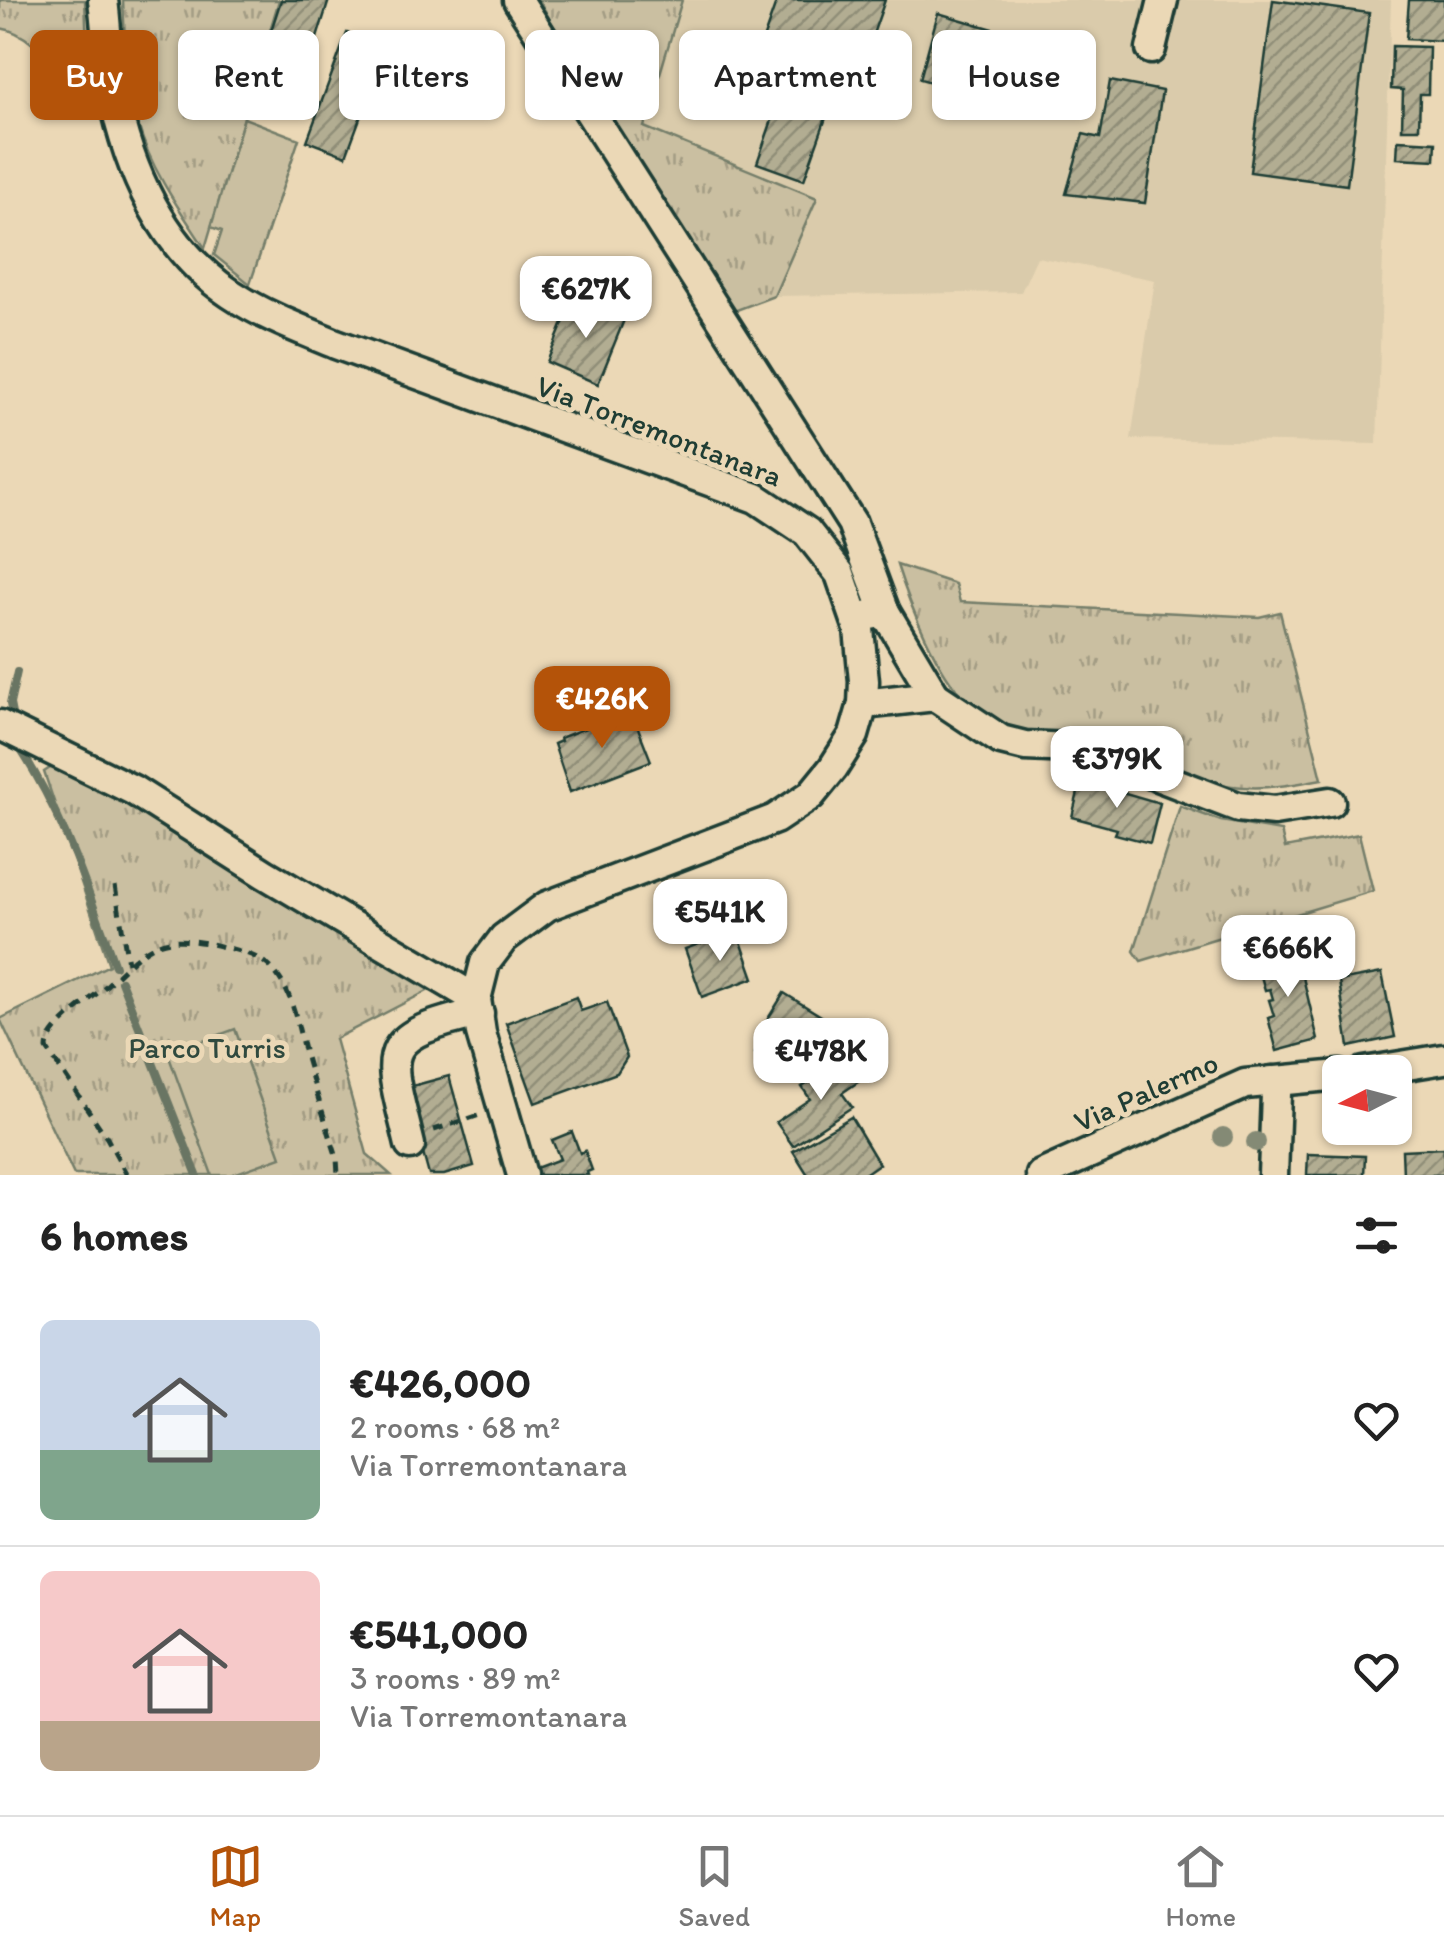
<!DOCTYPE html>
<meta charset="utf-8">
<style>
body{margin:0;font-family:Itim,sans-serif;background:#f2f2f2;color:#222;height:100vh;display:flex;flex-direction:column;font-size:38px;white-space:nowrap}
*{box-sizing:border-box;margin:0}
p{font-size:32px;color:#767676}
.icon{flex:none;width:55px;height:55px;fill:none;stroke:currentColor;stroke-width:2;stroke-linecap:round;stroke-linejoin:round}
.map{position:relative;height:1175px;overflow:hidden}
.details{display:flex;flex-direction:column;background:#fff;flex:1}
.details>*{flex:none}
.guide{position:absolute;left:30px;top:30px;width:1385px;height:90px;display:flex;gap:20px}
.needle{width:65px;rotate:264deg}
.controls{position:absolute;left:1322px;top:1055px;display:grid;gap:20px}
.controls a{display:grid;place-items:center;width:90px;height:90px;border-radius:15px;background:#fff;box-shadow:0 2px 8px #0004;font-size:50px}
.price{position:absolute;translate:-50% -85px;padding:0 22px;border-radius:20px;background:#fff;color:#222;font-size:32px;line-height:65px;filter:drop-shadow(0 2px 5px #0008)}
.price::after{content:'';position:absolute;left:50%;top:60px;width:30px;height:22px;margin-left:-15px;background:inherit;clip-path:polygon(0 0,100% 0,50% 100%)}
.price.selected{background:#b45309;color:#fff}
ul{padding:0;list-style:none}
li{display:flex;align-items:center;gap:30px;height:250px;padding:0 40px}
li+li{border-top:2px solid #e0e0e0}
li span{display:grid;place-items:center;flex:none;width:280px;height:200px;border-radius:15px;color:#555}
li>.icon{margin-inline-start:auto}
span .icon{width:120px;height:120px;fill:#fffc;stroke-width:1}
li b{font-size:42px}
h2{display:flex;justify-content:space-between;align-items:center;height:120px;padding:0 40px;font-size:42px}
.pill{padding:0 35px;border-radius:15px;background:#fff;box-shadow:0 2px 8px #0004;font-size:35px;line-height:90px}
.pill.selected{background:#b45309;color:#fff}
.tabs{display:flex;justify-content:space-around;align-items:center;height:140px;border-top:2px solid #e0e0e0;background:#fff;font-size:28px;color:#767676}
.tabs a{display:grid;justify-items:center;gap:5px}
.tabs .selected{color:#b45309}
.map>svg:first-child{display:block}
.built{fill:#dacbab}
.grass{fill:url(#grass-tufts);stroke:#747e6a;stroke-width:2.5}
.garden{fill:#cabfa1;stroke:#747e6a;stroke-width:2.5}
.lines{fill:none;stroke-linecap:round;stroke-linejoin:round}
.stream{stroke:#697563;stroke-width:8}
.building{fill:url(#building-hatch);stroke:#1f3d34;stroke-width:2.5}
.minor-casing{stroke:#1f3d34;stroke-width:35}
.path{stroke:#1f3d34;stroke-width:5;stroke-dasharray:10 8;stroke-linecap:butt}
.minor{stroke:#ebd8b6;stroke-width:28}
.tree{fill:#848a75}
.labels{text-anchor:middle;stroke-width:10;stroke-linejoin:round;paint-order:stroke}
.street-label{font-size:30px;fill:#1f3d34;stroke:#ebd8b6}
.park-label{font-size:30px;fill:#304a3f;stroke:#ebd8b6}
</style>
<div class="map">
<svg width="1444" height="1175" viewBox="0 0 1444 1175">
<defs>
<pattern id="grass-tufts" width="24" height="20" patternUnits="userSpaceOnUse" patternTransform="scale(2.5)"><rect width="24" height="20" fill="#cabfa1"/><path d="M3 7l-1-3M5 7V3M7 7l1-3M15 17l-1-3M17 17v-4M19 17l1-3" fill="none" stroke="#a39c84"/></pattern>
<pattern id="building-hatch" width="6" height="6" patternUnits="userSpaceOnUse" patternTransform="scale(2.5)"><rect width="6" height="6" fill="#b2ad92"/><path d="M-1 1l2-2M0 6l6-6M5 7l2-2" fill="none" stroke="#908e78"/></pattern>
</defs>
<rect width="100%" height="100%" fill="#ebd8b6"/>
<filter id="ink" filterUnits="userSpaceOnUse"><feTurbulence type="fractalNoise" baseFrequency=".01" numOctaves="2"/><feDisplacementMap in="SourceGraphic" scale="20" xChannelSelector="R" yChannelSelector="G"/><feConvolveMatrix kernelMatrix="1 2 1 2 8 2 1 2 1" color-interpolation-filters="sRGB"/></filter>
<g filter="url(#ink)">
<polygon class="built" points="682,0 1391,0 1377,444 1131,439 1155,280 1037,257 1021,292 774,296 817,198 643,127"/>
<g class="grass">
<path d="M0,0H85L87,46L95,110C61,86 42,34 0,28Z"/>
<path d="M123,0H279L205,248C179,209 151,170 138,124C126,84 125,41 123,0Z"/>
<polygon points="539,0 682,0 644,127 817,198 774,296 734,311 582,77"/>
<path d="M897,565L955,584L960,602L1259,617L1280,612L1322,779C1291,785 1264,790 1232,786C1200,782 1169,765 1137,757C1081,743 1010,741 966,700C937,673 909,603 897,565Z"/>
<polygon points="62,760 437,986 335,1039 367,1154 391,1175 74,1175 0,1019 109,965 44,772"/>
<polygon points="1180,806 1221,821 1281,831 1285,848 1359,834 1373,891 1141,961 1134,951"/>
</g>
<g class="garden">
<polygon points="244,118 299,139 250,284 214,255 222,231 211,227"/>
<polygon points="235,1029 281,1157 231,1175 212,1175 168,1054"/>
</g>
<g class="lines">
<g class="stream">
<polyline points="14,724 10,704 17,672"/>
<path d="M19,747C66,820 86,886 115,966"/>
<polyline points="121,981 197,1175"/>
</g>
</g>
<g class="building">
<polygon points="281,0 329,0 311,57 305,55 301,66 271,56 275,46 267,43"/>
<polygon points="777,0 885,0 850,100 834,95 804,180 757,163 787,77 754,65"/>
<polygon points="1273,0 1369,13 1347,185 1250,172"/>
<polygon points="1409,0 1444,0 1444,41 1406,39"/>
<polygon points="938,13 1052,46 1041,86 996,73 989,98 920,79"/>
<polygon points="347,33 386,48 346,156 307,141"/>
<polygon points="1392,46 1429,47 1428,94 1420,94 1419,129 1402,129 1403,90 1391,89"/>
<polygon points="1110,81 1162,91 1145,203 1066,194 1083,134 1100,138"/>
<polygon points="1398,140 1436,142 1435,160 1397,158"/>
<polygon points="573,299 624,320 598,384 547,362"/>
<polygon points="631,710 651,761 570,792 554,744 561,741 560,738"/>
<polygon points="1081,780 1160,803 1150,843 1115,834 1117,829 1072,817"/>
<polygon points="737,930 754,978 702,997 685,949"/>
<polygon points="1296,948 1318,1040 1277,1051 1268,1018 1274,1016 1269,1000 1273,999 1270,989 1265,990 1256,959"/>
<polygon points="1382,973 1395,1037 1349,1047 1339,981"/>
<polygon points="784,993 821,1016 802,1046 791,1039 776,1066 755,1053 770,1028 764,1025"/>
<polygon points="576,997 581,1011 607,1002 627,1057 617,1073 535,1103 506,1023"/>
<polygon points="843,1062 848,1069 855,1064 864,1078 842,1093 852,1107 793,1146 776,1122 810,1099 802,1087"/>
<polygon points="449,1076 474,1166 444,1175 429,1175 405,1088"/>
<polygon points="851,1117 879,1164 863,1175 808,1175 793,1151"/>
<polygon points="572,1132 580,1153 585,1151 592,1170 587,1172 588,1175 539,1175 536,1168 560,1159 552,1140"/>
<polygon points="1444,1148 1444,1175 1403,1175 1402,1150"/>
<polygon points="1308,1154 1365,1156 1364,1175 1307,1175"/>
</g>
<g class="lines">
<g class="minor-casing">
<g id="minor">
<path d="M103,0C107,30 107,62 113,92C128,170 163,249 231,294C264,316 300,329 336,344L756,498L807,532L840,574L859,629L864,681L863,704L854,735L833,768L811,795L775,819L547,906L504,938L485,963L476,999L481,1033L522,1175"/>
<polyline points="518,0 852,523 885,612"/>
<polyline points="1151,49 1163,0"/>
<polyline points="870,615 885,612 935,696"/>
<polyline points="863,704 935,696 1001,740 1025,746 1072,748 1118,761 1238,807 1274,811 1330,802"/>
<polyline points="0,725 133,790 265,874 476,999"/>
<polyline points="1364,1072 1444,1059"/>
<polyline points="1272,1081 1276,1094 1273,1175"/>
<path d="M410,1145C388,1052 373,1037 479,1013"/>
<polyline points="1041,1175 1245,1084 1340,1075"/>
</g>
</g>
<g class="path">
<polyline points="115,886 128,963"/>
<polyline points="434,1130 480,1115"/>
<path d="M127,1175L107,1138L47,1049C47,1027 93,999 109,983C147,946 159,932 216,945C235,950 258,954 272,969C294,993 297,1025 305,1054C315,1089 326,1123 337,1158L338,1175"/>
</g>
<use href="#minor" class="minor"/>
</g>
<g class="tree">
<circle cx="1223" cy="1137" r="10"/>
<circle cx="1256" cy="1142" r="10"/>
</g>
</g>
<g class="labels">
<g class="street-label">
<text transform="translate(659 431) rotate(21)" y="10">Via Torremontanara</text>
<text transform="translate(1146 1092) rotate(-24)" y="10">Via Palermo</text>
</g>
<g class="park-label">
<text x="207" y="1058">Parco Turris</text>
</g>
</g>
</svg>
<div class="controls">
<a><svg class="needle" viewBox="-14 -14 28 28"><path d="M0-13l5 13h-10z" fill="#e53935"/><path d="M0 13l5-13h-10z" fill="#767676"/></svg></a>
</div>
<b class="price" style="left:586px;top:341px">€627K</b>
<b class="price selected" style="left:602px;top:751px">€426K</b>
<b class="price" style="left:1117px;top:811px">€379K</b>
<b class="price" style="left:720px;top:964px">€541K</b>
<b class="price" style="left:1288px;top:1000px">€666K</b>
<b class="price" style="left:821px;top:1103px">€478K</b>
<div class="guide">
<a class="pill selected">Buy</a>
<a class="pill">Rent</a>
<a class="pill">Filters</a>
<a class="pill">New</a>
<a class="pill">Apartment</a>
<a class="pill">House</a>
</div>
</div>
<section class="details">
<h2>6 homes<svg class="icon" aria-label="filters" viewBox="0 0 24 24"><path d="M4 7h16M4 17h16"/><circle cx="9" cy="7" r="2"/><circle cx="15" cy="17" r="2"/></svg></h2>
<ul>
<li><span style="background:linear-gradient(#c9d6e8 65%,#7fa58c 0)"><svg class="icon" aria-label="home" viewBox="0 0 24 24"><path d="M3 11l9-7 9 7M6 9v11h12V9"/></svg></span><div><b>€426,000</b><p>2 rooms · 68 m²</p><p>Via Torremontanara</p></div><svg class="icon" aria-label="heart" viewBox="0 0 24 24"><path d="M12 20l-8-8c-3-5 5-10 8-4 3-6 11-1 8 4z"/></svg></li>
<li><span style="background:linear-gradient(#f6c9c9 75%,#b9a48a 0)"><svg class="icon" aria-label="home" viewBox="0 0 24 24"><path d="M3 11l9-7 9 7M6 9v11h12V9"/></svg></span><div><b>€541,000</b><p>3 rooms · 89 m²</p><p>Via Torremontanara</p></div><svg class="icon" aria-label="heart" viewBox="0 0 24 24"><path d="M12 20l-8-8c-3-5 5-10 8-4 3-6 11-1 8 4z"/></svg></li>
</ul>
</section>
<nav class="tabs">
<a class="selected"><svg class="icon" aria-label="map" viewBox="0 0 24 24"><path d="M3 6l6-2 6 2 6-2v14l-6 2-6-2-6 2zM9 4v14M15 6v14"/></svg>Map</a>
<a><svg class="icon" aria-label="saved" viewBox="0 0 24 24"><path d="M7 4h10v16l-5-4-5 4z"/></svg>Saved</a>
<a><svg class="icon" aria-label="home" viewBox="0 0 24 24"><path d="M3 11l9-7 9 7M6 9v11h12V9"/></svg>Home</a>
</nav>
